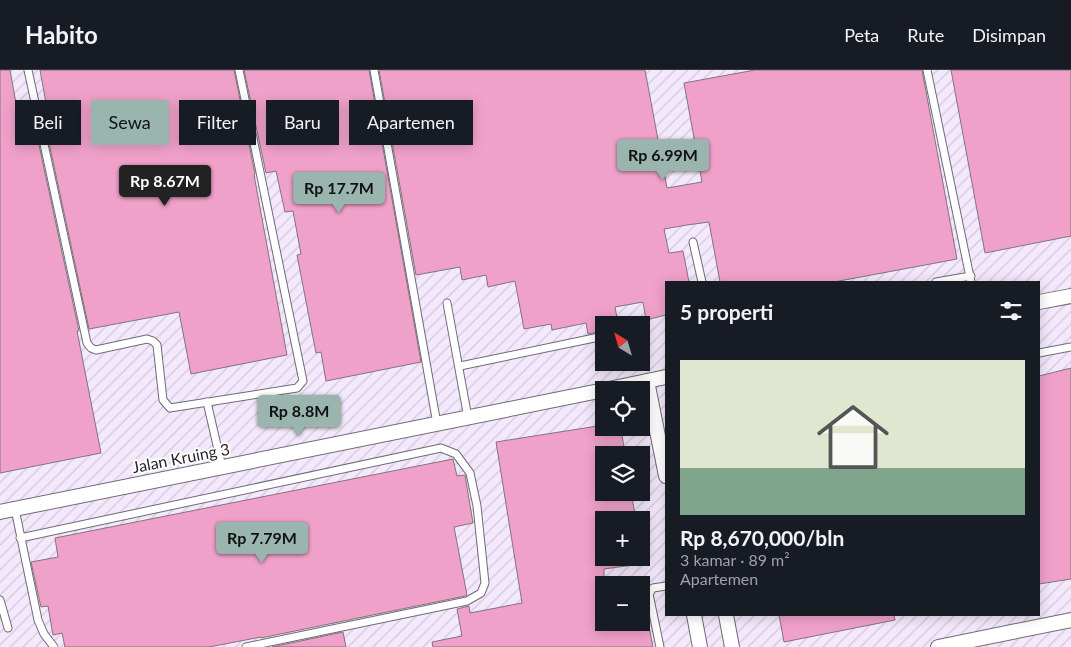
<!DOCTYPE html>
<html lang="id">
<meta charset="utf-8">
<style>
body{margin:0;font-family:Lato,sans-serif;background:#20242c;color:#f1f3f6;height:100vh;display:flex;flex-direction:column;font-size:19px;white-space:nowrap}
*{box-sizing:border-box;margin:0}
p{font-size:16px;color:#9ea1a6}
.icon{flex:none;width:28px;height:28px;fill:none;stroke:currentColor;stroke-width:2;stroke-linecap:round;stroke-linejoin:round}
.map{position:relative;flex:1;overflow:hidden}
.panel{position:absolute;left:665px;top:211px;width:375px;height:335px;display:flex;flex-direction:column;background:#171b24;border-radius:0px;box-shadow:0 2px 12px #0003}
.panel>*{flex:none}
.hud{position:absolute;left:15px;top:30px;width:475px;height:45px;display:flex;gap:10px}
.needle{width:32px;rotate:323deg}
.fabs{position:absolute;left:595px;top:246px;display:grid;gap:10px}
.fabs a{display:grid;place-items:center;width:55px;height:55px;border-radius:0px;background:#171b24;box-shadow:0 2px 12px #0003;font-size:25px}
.price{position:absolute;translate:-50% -42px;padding:0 11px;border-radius:5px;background:#9ab5ad;color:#111;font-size:16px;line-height:32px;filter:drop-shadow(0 1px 2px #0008)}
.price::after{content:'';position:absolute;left:50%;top:30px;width:15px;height:11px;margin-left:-8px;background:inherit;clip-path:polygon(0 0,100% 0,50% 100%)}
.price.on{background:#222;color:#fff}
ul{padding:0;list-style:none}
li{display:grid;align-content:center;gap:10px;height:265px;padding:0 15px}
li+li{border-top:1px solid #363941}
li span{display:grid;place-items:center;height:155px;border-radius:0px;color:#555}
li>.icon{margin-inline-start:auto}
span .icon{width:90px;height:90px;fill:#fffc;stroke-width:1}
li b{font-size:21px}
h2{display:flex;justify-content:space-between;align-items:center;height:60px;padding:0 15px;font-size:21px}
.pill{padding:0 18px;border-radius:0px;background:#171b24;box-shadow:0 2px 12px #0003;font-size:18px;line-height:45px}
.pill.on{background:#9ab5ad;color:#111}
header{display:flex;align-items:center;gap:30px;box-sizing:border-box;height:70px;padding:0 25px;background:#171b24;border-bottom:1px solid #363941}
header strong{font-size:24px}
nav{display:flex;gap:28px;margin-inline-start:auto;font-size:18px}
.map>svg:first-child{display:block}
.industrial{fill:url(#industrial-furrows);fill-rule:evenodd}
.building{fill:#f0a1ca;stroke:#81747a}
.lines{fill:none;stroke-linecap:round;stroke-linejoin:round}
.service-casing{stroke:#706a75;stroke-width:9}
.minor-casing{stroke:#706a75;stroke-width:16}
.service{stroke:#fff;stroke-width:7}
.minor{stroke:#fff;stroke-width:14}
.labels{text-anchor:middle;stroke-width:4;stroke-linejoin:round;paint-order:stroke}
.street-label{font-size:16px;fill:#262428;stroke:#fff}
</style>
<header>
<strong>Habito</strong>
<nav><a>Peta</a><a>Rute</a><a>Disimpan</a></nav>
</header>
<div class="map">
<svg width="1071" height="577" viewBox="0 0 1071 577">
<defs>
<pattern id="industrial-furrows" width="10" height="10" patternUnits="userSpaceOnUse" patternTransform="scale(1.25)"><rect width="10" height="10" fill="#f4e9fc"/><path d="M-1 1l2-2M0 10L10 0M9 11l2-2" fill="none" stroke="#d1c8d8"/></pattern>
</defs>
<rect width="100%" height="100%" fill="#faf4fe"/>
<path class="industrial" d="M0,0H1071V577H0ZM666,212H1039V545H666ZM604,255H641V292H604ZM604,320H641V358H604ZM604,385H641V422H604ZM604,450H641V488H604ZM604,515H641V552H604Z"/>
<g class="building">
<polygon points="0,0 10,0 19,50 33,47 79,261 77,261 101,383 0,403"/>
<polygon points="40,0 234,0 255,104 254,105 287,285 191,304 179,242 89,259 43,45 48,44"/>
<polygon points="244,0 369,0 421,292 326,311 321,282 316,283 297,185 301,184 293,141 285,142 276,101 266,103"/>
<polygon points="379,0 645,0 667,118 702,112 684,13 755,0 922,0 957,189 834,212 720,212 709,152 687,155 664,159 669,183 683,181 689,212 666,212 666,245 646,250 643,232 615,237 617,248 600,251 602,261 588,264 586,253 552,260 551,254 524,259 515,211 488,217 486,205 462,210 460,197 416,205"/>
<polygon points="951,0 1071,0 1071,166 985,183"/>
<polygon points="1071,298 1071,509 1039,514 1039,306"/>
<polygon points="604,355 604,358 621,358 625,385 604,385 604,422 631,422 636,450 604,450 604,488 639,488 640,494 604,499 604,552 648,552 653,577 433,577 432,572 462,566 457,539 469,536 470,543 522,533 496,372"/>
<polygon points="453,389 457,406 465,405 473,453 454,457 467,525 465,526 261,568 261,567 209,577 65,577 62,563 53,565 48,536 41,537 31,492 58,487 55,468"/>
<polygon points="779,545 894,545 895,550 784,572"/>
<polygon points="343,562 346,577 272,577"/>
</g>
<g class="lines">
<g class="service-casing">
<g id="service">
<polyline points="28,0 87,273 91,278 96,280 147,269 153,271 157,275 163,330 170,338 297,318 303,311 239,0"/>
<polyline points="374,0 437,354"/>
<polyline points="927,0 971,212"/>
<polyline points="693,172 702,212"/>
<polyline points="936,212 971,206"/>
<polyline points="447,233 468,348"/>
<polyline points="1039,283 1071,277"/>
<polyline points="460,296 604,266"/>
<polyline points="207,332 222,397"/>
<polyline points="15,439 38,550 44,564 54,577"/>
<polyline points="20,468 441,378 456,384 470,403 477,436 485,513 481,523 467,531 246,577"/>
<polyline points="0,530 8,558"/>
<polyline points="660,577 649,524 653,518 666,516"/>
</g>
</g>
<g class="minor-casing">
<g id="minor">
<polyline points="1039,232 1071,226"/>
<polyline points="647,311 666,406"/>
<polyline points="604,320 666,307"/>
<polyline points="0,442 604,320"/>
<polyline points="694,545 700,577"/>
<polyline points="726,545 732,577"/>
<polyline points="938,577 1071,550"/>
</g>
</g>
<use href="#service" class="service"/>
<use href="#minor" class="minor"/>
</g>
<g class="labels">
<g class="street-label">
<text transform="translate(181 388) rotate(-11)" y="6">Jalan Kruing 3</text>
</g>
</g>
</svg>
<div class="fabs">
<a><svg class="needle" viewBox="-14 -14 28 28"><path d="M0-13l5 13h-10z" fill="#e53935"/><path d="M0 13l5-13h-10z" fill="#9ea1a6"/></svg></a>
<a><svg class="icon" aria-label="locate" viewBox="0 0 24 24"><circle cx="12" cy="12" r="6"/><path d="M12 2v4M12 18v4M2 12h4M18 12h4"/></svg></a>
<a><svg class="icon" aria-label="layers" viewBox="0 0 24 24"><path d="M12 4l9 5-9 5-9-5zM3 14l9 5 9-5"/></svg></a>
<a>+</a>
<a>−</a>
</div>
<b class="price" style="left:663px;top:111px">Rp 6.99M</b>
<b class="price on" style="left:165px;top:137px">Rp 8.67M</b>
<b class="price" style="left:339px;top:144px">Rp 17.7M</b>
<b class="price" style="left:299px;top:367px">Rp 8.8M</b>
<b class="price" style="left:262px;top:494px">Rp 7.79M</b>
<div class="hud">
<a class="pill">Beli</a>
<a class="pill on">Sewa</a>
<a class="pill">Filter</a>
<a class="pill">Baru</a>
<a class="pill">Apartemen</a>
</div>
<section class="panel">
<h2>5 properti<svg class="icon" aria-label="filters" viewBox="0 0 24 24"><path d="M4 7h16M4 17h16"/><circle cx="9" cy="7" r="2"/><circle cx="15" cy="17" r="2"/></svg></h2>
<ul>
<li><span style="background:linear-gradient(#dfe7d0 70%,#7fa58c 0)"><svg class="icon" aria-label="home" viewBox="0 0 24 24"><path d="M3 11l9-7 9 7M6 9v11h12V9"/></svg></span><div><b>Rp 8,670,000/bln</b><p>3 kamar · 89 m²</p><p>Apartemen</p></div></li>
</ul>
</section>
</div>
